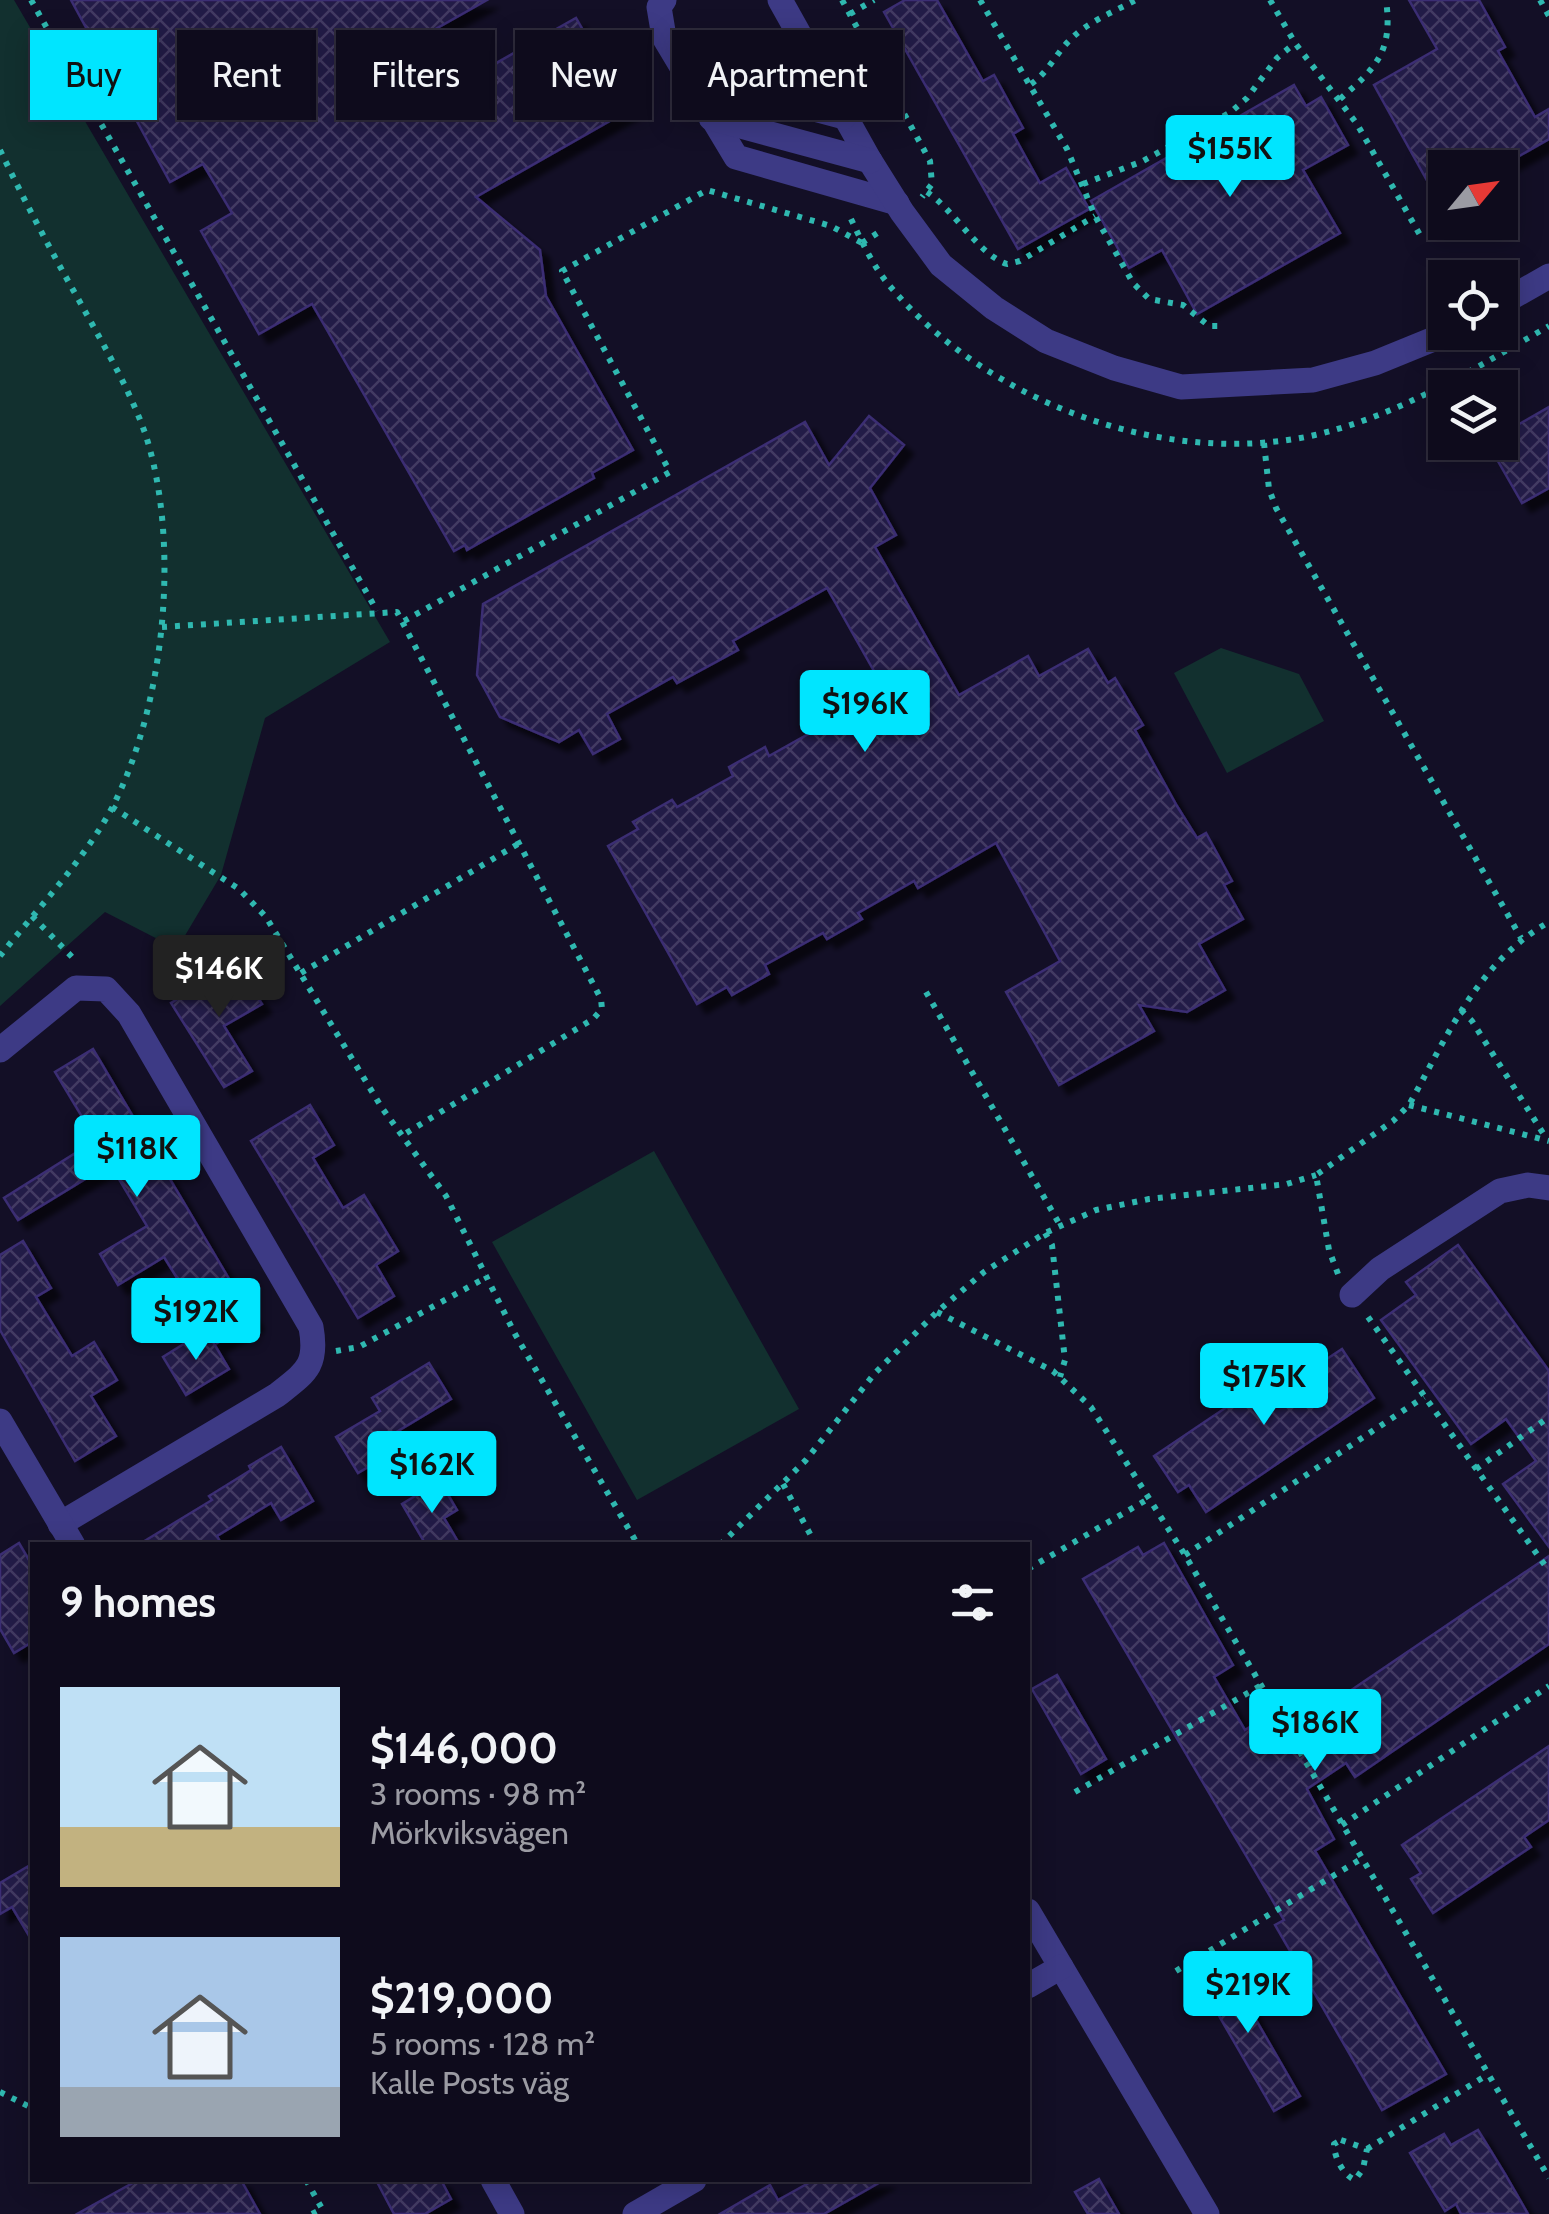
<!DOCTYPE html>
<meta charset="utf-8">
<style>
body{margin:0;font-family:Cabin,sans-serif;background:#1c1929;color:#f1f3f6;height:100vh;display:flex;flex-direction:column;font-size:38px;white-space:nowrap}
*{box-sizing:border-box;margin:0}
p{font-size:32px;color:#9b9ba3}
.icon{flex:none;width:55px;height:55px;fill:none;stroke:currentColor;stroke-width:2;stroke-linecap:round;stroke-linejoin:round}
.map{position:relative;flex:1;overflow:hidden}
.panel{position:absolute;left:30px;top:1542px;width:1000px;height:640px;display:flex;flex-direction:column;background:#0e0b1c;border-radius:0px;box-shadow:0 5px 25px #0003,0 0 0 2px #2e2b3b}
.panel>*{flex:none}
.guide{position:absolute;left:30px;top:30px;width:1000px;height:90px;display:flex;gap:20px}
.needle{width:65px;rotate:61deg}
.controls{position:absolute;left:1428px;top:150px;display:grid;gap:20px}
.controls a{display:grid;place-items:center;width:90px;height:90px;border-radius:0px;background:#0e0b1c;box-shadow:0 5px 25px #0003,0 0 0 2px #2e2b3b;font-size:50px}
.price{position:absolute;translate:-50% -85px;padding:0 22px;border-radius:10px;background:#00e5ff;color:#111;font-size:32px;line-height:65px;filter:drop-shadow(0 2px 5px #0008)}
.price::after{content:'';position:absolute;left:50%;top:60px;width:30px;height:22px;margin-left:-15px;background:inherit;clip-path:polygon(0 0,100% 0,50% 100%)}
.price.selected{background:#222;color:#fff}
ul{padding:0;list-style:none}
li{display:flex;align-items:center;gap:30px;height:250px;padding:0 30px}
li span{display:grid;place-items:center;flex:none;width:280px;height:200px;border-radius:0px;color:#555}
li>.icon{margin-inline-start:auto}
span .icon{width:120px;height:120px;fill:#fffc;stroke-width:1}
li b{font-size:42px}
h2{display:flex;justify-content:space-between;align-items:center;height:120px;padding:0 30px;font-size:42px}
.pill{padding:0 35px;border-radius:0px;background:#0e0b1c;box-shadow:0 5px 25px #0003,0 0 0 2px #2e2b3b;font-size:35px;line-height:90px}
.pill.selected{background:#00e5ff;color:#111}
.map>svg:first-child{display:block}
.green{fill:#12302f}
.building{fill:url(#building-cross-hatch);stroke:#3b2d73;stroke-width:2.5;filter:url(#shadow)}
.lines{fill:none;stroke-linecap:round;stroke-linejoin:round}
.path{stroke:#2fb8b0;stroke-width:6;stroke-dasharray:5 8;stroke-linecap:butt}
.minor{stroke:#3d3a85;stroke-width:25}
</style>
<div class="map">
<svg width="1549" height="2214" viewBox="0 0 1549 2214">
<defs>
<pattern id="building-cross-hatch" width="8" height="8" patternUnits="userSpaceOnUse" patternTransform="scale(2.5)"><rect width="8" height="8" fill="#241b47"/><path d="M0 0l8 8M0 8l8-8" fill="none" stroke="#433b63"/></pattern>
<filter id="shadow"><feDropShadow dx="9" dy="9" stdDeviation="2.5" flood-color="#0009"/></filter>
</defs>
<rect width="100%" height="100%" fill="#130f26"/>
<g class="green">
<polygon points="0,0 14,0 390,642 265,718 221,875 177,949 105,912 0,1006"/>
<polygon points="1221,648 1299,674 1324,721 1227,773 1174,673"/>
<polygon points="654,1151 799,1409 637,1500 492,1242"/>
</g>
<g class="building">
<polygon points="71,0 487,0 384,58 413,110 576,18 629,110 476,197 540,250 546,296 633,450 592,473 594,478 467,550 465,545 454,551 312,304 259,334 201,231 232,213 203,164 170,182"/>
<polygon points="905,0 937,0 983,81 994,75 1023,128 1013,134 1040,183 1066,168 1089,209 1018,249 884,12"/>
<polygon points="1409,0 1479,0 1505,47 1498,51 1535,117 1549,109 1549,139 1498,168 1445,168 1445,213 1374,85 1437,49"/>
<polygon points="1294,85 1306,106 1321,97 1348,145 1303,170 1340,233 1197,314 1162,250 1129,268 1091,201"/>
<polygon points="1549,407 1549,488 1522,503 1487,442 1500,442 1500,435"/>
<polygon points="869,416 904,445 870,488 896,535 875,547 959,695 1028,656 1039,676 1088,649 1108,683 1115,678 1143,725 1135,730 1177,806 1197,838 1206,833 1232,881 1224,885 1243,919 1199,944 1225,990 1187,1012 1139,1005 1154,1031 1059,1085 1006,992 1060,961 996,843 918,888 914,881 858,913 862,919 827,939 823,933 765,965 769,974 732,995 727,987 697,1004 608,846 638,829 633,822 672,800 677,807 733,776 729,767 765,747 769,756 826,724 819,714 879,680 827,588 733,641 738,650 677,683 673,677 607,714 620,739 593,754 579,730 559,742 500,717 477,675 483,604 805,422 829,465"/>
<polygon points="237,963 262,1004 224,1026 252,1071 224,1087 171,1003"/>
<polygon points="93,1049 254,1321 217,1343 164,1257 118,1285 100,1254 147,1226 110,1164 18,1220 4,1198 96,1140 55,1072"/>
<polygon points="310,1105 334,1145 313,1158 343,1208 364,1195 398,1251 376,1265 394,1296 358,1318 251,1141"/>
<polygon points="23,1241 51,1288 36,1297 72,1356 94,1342 117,1380 91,1396 116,1436 75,1461 0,1330 0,1255"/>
<polygon points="1458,1245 1549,1371 1549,1547 1503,1484 1536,1461 1506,1419 1471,1444 1381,1320 1416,1295 1406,1282"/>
<polygon points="206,1330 229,1369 186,1395 163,1357"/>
<polygon points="1342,1349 1374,1398 1206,1512 1189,1485 1178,1492 1154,1456 1298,1359 1307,1372"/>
<polygon points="429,1363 451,1399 380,1442 388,1455 358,1473 336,1437 380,1411 372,1398"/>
<polygon points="281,1447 313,1501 281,1520 271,1503 217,1536 222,1545 138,1545 212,1500 209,1496 251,1470 249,1466"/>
<polygon points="440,1481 457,1510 444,1518 460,1545 426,1545 402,1504"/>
<polygon points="19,1543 32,1565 32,1642 14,1653 0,1629 0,1555"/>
<polygon points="1164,1543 1233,1665 1214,1677 1245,1730 1264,1718 1275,1736 1313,1710 1316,1714 1549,1556 1549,1644 1355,1777 1346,1763 1307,1789 1334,1839 1315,1851 1446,2074 1382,2110 1275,1925 1284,1920 1083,1579 1138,1547 1143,1555"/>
<polygon points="1057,1675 1106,1759 1081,1774 1032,1689"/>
<polygon points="1549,1746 1549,1820 1524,1837 1531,1847 1433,1913 1411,1879 1421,1873 1402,1845"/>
<polygon points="32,1864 32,1941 12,1907 0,1914 0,1883"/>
<polygon points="1222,1961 1300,2096 1274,2111 1196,1976"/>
<polygon points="1478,2130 1505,2174 1528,2214 1461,2214 1456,2204 1445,2211 1410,2153 1444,2134 1451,2145"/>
<polygon points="1099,2179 1119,2214 1088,2214 1075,2192"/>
<polygon points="138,2180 241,2180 260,2214 77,2214"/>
<polygon points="376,2180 441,2180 451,2199 425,2214 394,2214"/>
<polygon points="814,2180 884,2180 824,2214 720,2214 770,2185 778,2200"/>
</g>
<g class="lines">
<g class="path">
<polyline points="31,0 377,611"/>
<polyline points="842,0 930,161 932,184 922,197"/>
<polyline points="980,0 1067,149 1095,216 1133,283 1149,299 1183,305 1209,326 1220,326"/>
<polyline points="1270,0 1295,43 1357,124 1420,235"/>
<polyline points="1540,0 1549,16"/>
<polyline points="850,14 874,0"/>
<path d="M1031,84C1049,72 1057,51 1073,37C1090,21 1115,11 1136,0"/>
<path d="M1340,99C1377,67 1393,51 1386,0"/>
<path d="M0,150C25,202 52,253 81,304C104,346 129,388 145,433C181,542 165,702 114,804C87,857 37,909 0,956"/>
<polyline points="1083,184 1143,161 1231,112 1247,98 1277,58 1295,43"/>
<path d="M927,192C954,210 979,255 1007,264L1020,261L1095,216"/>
<path d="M851,219C862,242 873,266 889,285C986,402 1165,469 1315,435C1400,415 1474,369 1549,326"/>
<polyline points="862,243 882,230"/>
<polyline points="1264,443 1269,489 1276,508 1521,938"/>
<polyline points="404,621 670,472 562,271 707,190 831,226 862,243"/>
<polyline points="162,627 397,612 601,999 602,1009 593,1019 403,1135"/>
<polyline points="112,807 239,889 266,917 382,1108 446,1196 515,1334 638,1545"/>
<polyline points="32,916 76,961"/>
<polyline points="301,973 518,844"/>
<polyline points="926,992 1060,1225"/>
<polyline points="1461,1010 1472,1021 1546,1138"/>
<polyline points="1409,1105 1549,1141"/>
<polyline points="1045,1233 1052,1245 1065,1360 1060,1377"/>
<path d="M1338,1274L1329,1250L1316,1175L1393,1121L1409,1105C1448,1035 1477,963 1549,922"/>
<polyline points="937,1312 1053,1371 1091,1407 1185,1555 1549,2178"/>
<polyline points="1368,1317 1549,1571"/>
<polyline points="336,1351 359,1347 487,1277"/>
<polyline points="1476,1469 1549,1417"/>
<polyline points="783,1484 816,1545"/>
<polyline points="720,1545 806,1460 875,1373 937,1312 984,1272 1045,1233 1096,1210 1149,1199 1287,1184 1316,1175"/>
<polyline points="1185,1555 1424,1397"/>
<polyline points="1028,1569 1148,1499"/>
<polyline points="1075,1792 1260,1686"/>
<polyline points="1342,1825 1549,1686"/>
<polyline points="1176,1971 1361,1859"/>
<polyline points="0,2092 32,2108"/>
<path d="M1341,2140L1367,2149L1363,2169L1355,2180C1343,2175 1334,2157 1334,2144Z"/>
<polyline points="1367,2149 1487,2075"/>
<polyline points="306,2180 325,2214"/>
<polyline points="312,2214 322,2209"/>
</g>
<g class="minor">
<polyline points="664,0 659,7 664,37 736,157 897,203"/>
<polyline points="780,0 870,161 902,212 941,265 994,308 1046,341 1114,368 1181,387 1313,380 1375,363 1451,332"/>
<polyline points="685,70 743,90 844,117"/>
<polyline points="711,118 870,161"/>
<polyline points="1500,304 1549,276"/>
<path d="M0,1050L76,988L106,989L129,1014L311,1327C318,1366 306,1372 277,1395L60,1524"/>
<polyline points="1352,1295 1380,1269 1500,1191 1528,1185 1549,1188"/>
<polyline points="0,1421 73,1545"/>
<polyline points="1028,1911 1207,2214"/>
<polyline points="1028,1986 1061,1967"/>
<polyline points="493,2180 512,2214"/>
<polyline points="635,2214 694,2180"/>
</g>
</g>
</svg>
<div class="controls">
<a><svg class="needle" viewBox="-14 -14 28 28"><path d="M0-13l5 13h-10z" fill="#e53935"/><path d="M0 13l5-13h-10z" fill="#9b9ba3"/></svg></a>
<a><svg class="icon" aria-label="locate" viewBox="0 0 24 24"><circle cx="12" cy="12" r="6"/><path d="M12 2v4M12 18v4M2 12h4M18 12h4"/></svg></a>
<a><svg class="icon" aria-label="layers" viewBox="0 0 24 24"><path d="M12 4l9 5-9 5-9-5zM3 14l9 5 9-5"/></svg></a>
</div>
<b class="price" style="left:1230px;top:200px">$155K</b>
<b class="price" style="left:865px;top:755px">$196K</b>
<b class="price selected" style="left:219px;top:1020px">$146K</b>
<b class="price" style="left:137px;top:1200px">$118K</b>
<b class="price" style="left:196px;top:1363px">$192K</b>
<b class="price" style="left:1264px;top:1428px">$175K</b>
<b class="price" style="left:432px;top:1516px">$162K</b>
<b class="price" style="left:1315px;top:1774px">$186K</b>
<b class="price" style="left:1248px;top:2036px">$219K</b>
<div class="guide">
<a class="pill selected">Buy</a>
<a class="pill">Rent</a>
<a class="pill">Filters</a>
<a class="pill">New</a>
<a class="pill">Apartment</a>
</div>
<section class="panel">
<h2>9 homes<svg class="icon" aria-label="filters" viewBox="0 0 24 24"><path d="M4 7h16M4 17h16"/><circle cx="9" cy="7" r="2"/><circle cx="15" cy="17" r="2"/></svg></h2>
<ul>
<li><span style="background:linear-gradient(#bfe0f5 70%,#c2b280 0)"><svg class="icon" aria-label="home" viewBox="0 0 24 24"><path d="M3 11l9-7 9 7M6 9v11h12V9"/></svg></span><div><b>$146,000</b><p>3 rooms · 98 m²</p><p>Mörkviksvägen</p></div></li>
<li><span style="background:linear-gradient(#a9c7e8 75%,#9aa5b1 0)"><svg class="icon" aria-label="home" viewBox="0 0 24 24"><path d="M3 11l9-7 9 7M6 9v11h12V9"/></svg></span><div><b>$219,000</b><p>5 rooms · 128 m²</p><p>Kalle Posts väg</p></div></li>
</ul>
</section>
</div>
